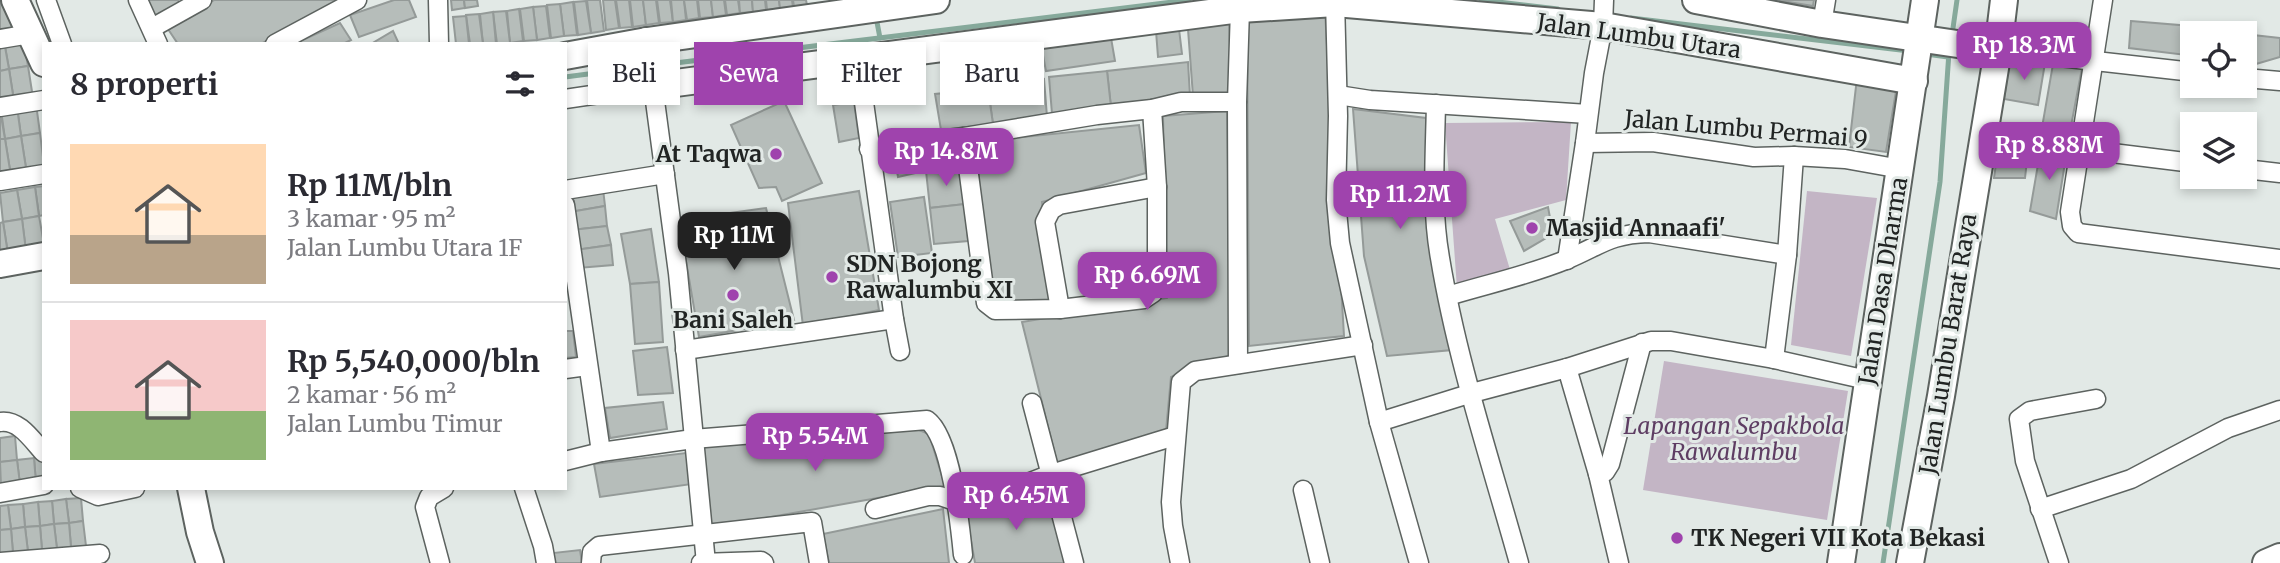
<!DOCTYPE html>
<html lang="id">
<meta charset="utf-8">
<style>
body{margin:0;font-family:Merriweather,serif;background:#f2f2f3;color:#2b2b33;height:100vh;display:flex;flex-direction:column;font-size:26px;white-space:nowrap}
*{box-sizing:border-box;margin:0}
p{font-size:23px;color:#7c7c81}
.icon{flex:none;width:38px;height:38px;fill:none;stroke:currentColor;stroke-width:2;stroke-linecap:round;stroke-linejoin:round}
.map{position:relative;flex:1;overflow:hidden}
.details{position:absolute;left:42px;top:42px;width:525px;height:448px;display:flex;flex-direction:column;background:#fff;border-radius:0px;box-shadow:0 4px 10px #0003}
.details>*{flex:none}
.top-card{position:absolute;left:588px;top:42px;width:665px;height:63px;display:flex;gap:14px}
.fabs{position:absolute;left:2180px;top:21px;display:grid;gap:14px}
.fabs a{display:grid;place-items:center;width:77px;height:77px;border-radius:0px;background:#fff;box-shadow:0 4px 10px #0003;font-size:35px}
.price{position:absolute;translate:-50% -60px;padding:0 16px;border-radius:14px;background:#9f43ad;color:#fff;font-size:23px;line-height:46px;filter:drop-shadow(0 2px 4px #0008)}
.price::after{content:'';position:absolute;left:50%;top:42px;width:21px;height:16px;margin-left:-10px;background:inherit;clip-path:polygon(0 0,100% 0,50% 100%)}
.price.active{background:#222;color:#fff}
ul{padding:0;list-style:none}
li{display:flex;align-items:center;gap:21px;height:175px;padding:0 28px}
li+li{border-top:2px solid #e1e1e2}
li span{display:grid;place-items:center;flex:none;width:196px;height:140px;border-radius:0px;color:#555}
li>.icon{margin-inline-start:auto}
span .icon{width:84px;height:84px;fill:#fffc;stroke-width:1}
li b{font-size:30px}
h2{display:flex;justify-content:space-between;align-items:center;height:84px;padding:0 28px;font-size:30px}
.pill{padding:0 24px;border-radius:0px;background:#fff;box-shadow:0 4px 10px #0003;font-size:24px;line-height:63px}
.pill.active{background:#9f43ad;color:#fff}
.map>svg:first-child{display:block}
.green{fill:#c3b5c5}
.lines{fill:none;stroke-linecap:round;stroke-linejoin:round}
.stream{stroke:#86a99b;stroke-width:5}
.building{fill:#b6bdba;stroke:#949a98;stroke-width:2}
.street-casing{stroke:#5d6360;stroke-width:21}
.secondary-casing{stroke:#5d6360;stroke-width:30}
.street{stroke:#fff;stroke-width:18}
.secondary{stroke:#fff;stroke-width:26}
.poi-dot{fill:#9f43ad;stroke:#e2e9e6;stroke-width:2.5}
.labels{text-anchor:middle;stroke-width:6;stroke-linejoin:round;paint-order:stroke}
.street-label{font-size:23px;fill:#212423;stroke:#e2e9e6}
.poi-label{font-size:23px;font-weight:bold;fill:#212423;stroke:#e2e9e6;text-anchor:start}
.park-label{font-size:23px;font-style:italic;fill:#5e3d63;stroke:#e2e9e6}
</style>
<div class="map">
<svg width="2280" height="563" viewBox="0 0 2280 563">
<rect width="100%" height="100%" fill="#e2e9e6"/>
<g class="green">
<polygon points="1571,122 1566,200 1495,219 1511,273 1457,288 1445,123"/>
<polygon points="1807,191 1877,198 1851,356 1791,345"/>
<polygon points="1664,361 1848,391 1827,520 1643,490"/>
</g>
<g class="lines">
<g class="stream">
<polyline points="1481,0 1558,9"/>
<polyline points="876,17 880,38"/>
<polyline points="1631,18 1909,51"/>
<polyline points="1952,35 1957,0"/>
<polyline points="1926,54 1948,57"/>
<polyline points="659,65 1189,0"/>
<polyline points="565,77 642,67"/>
<polyline points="1883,563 1940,182 1949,52"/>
</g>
</g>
<g class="building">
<polygon points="0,0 17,0 17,31 0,34"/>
<polygon points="147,0 178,0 180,4 155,16"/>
<polygon points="214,0 341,0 261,44 178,44 166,26"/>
<polygon points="394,0 409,0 416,17 359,37 350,15"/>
<polygon points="451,0 464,0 465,8 452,10"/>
<polygon points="464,0 477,0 478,6 465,8"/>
<polygon points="587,0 600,0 604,31 591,33"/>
<polygon points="603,0 615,0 619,28 606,30"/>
<polygon points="616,0 629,0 632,27 620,28"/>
<polygon points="630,0 643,0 646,25 633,27"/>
<polygon points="643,0 656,0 659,23 646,25"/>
<polygon points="657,0 670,0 673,22 660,23"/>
<polygon points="671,0 684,0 686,20 673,22"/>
<polygon points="684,0 697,0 699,18 687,20"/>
<polygon points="698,0 711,0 713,17 700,18"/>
<polygon points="711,0 724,0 726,15 713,17"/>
<polygon points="725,0 738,0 740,13 727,15"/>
<polygon points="739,0 752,0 753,12 740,13"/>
<polygon points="752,0 765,0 766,10 753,12"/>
<polygon points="766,0 779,0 780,8 767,10"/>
<polygon points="779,0 792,0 793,7 780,8"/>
<polygon points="793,0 806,0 807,5 794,7"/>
<polygon points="1776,0 1814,0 1813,6"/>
<polygon points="586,1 591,33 578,35 574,2"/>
<polygon points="573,2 577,35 564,36 560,4"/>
<polygon points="560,4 564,36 551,38 547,5"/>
<polygon points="546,6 550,38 537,40 533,7"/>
<polygon points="533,7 537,40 524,41 520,9"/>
<polygon points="519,9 523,41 510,43 507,11"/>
<polygon points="506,11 510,43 497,44 493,12"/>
<polygon points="1325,11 1344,336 1249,346 1247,21"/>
<polygon points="493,12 496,44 483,44 480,14"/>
<polygon points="479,14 483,44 470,44 466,15"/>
<polygon points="466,16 469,44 456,44 453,17"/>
<polygon points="2131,21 2191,26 2186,55 2129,48"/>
<polygon points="340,23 351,40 343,44 296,43"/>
<polygon points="1229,23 1232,93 1193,96 1188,29"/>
<polygon points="2196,27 2249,29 2245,53 2245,33 2195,33"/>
<polygon points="1179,29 1182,54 1158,57 1156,31"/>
<polygon points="393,31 399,44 371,44"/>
<polygon points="2253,35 2280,38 2280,57 2249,66"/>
<polygon points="23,38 28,66 9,69 4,41"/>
<polygon points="1111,38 1115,61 1046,71 1041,45"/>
<polygon points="0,41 4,41 9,69 0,71"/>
<polygon points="1039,48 1043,70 980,80 979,53"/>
<polygon points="2010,60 2045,63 2038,105 2004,99"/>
<polygon points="1188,62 1190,96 1111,107 1107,71"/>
<polygon points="2053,64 2082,68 2068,142 2040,139"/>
<polygon points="28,66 33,98 14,101 9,69"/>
<polygon points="9,69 14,101 0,103 0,71"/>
<polygon points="1107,71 1111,107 1052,114 1049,77"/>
<polygon points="1857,78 1897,85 1886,152 1849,147"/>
<polygon points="1044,79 1047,117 993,124 988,89"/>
<polygon points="988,89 993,124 941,130 935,94"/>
<polygon points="784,101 822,183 782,201 776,187 759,188 731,125"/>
<polygon points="854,102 859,138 839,142 833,105"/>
<polygon points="36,104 40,133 21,136 17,107"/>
<polygon points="17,107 21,136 5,139 1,110"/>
<polygon points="1353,109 1426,118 1438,286 1452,350 1387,356 1364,256"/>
<polygon points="0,110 5,139 0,139"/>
<polygon points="1227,111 1231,355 1171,377 1166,431 1057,463 1022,322 1167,298 1163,116"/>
<polygon points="1139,125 1146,173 1042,202 1052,301 992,304 975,142"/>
<polygon points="2001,128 2030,133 2025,178 1994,178"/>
<polygon points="40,133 44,165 26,168 21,136"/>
<polygon points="21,136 26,168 10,170 5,139"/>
<polygon points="0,139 5,139 10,170 0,172"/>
<polygon points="946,143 950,165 898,177 894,154"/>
<polygon points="2041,147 2067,150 2056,219 2030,211"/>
<polygon points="962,168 965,204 930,208 926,171"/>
<polygon points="44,186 44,215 39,216 35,187"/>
<polygon points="35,187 39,216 22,219 17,190"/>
<polygon points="603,189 605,206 570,212 567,194"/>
<polygon points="17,190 22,219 3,222 0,193"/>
<polygon points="859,191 879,310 803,326 788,203"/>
<polygon points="924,197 932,253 898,257 890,202"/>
<polygon points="965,204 968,241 934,244 930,208"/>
<polygon points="605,206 607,226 572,230 570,212"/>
<polygon points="1548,207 1553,234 1524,251 1510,221"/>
<polygon points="766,208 794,320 699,337 679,220"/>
<polygon points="39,216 44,244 26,251 22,219"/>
<polygon points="22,219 26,251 8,254 3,222"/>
<polygon points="3,222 8,254 0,255 0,223"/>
<polygon points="607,226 611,245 575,250 572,230"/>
<polygon points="651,229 659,282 630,284 621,234"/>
<polygon points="611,245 613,265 578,268 575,250"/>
<polygon points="659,282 663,342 635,344 630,284"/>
<polygon points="565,331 573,331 576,357 565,358"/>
<polygon points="667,347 673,393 638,395 633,351"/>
<polygon points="663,402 667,429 610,438 605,408"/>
<polygon points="914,428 929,434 945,486 709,528 702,445"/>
<polygon points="15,436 17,460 0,462 0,438"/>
<polygon points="686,453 692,484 600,497 594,464"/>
<polygon points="44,457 44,482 36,483 34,458"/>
<polygon points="34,458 36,483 20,484 17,460"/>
<polygon points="17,460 20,484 1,486 0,462"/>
<polygon points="1046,491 1066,563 975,563 966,512"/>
<polygon points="81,498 83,521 69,523 66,499"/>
<polygon points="66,499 69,523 54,524 52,501"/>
<polygon points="52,501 54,524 40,526 38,502"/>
<polygon points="38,502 40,526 25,527 23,504"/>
<polygon points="23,504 25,527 11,529 8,505"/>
<polygon points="8,505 11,529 0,530 0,506"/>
<polygon points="943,509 949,563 829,563 823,534"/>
<polygon points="83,521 86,546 71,547 69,523"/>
<polygon points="69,523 71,547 57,549 54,524"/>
<polygon points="54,524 57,549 42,550 40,526"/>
<polygon points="40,526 42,550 28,552 25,527"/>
<polygon points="25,527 28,552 13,553 11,529"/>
<polygon points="11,529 13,553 0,555 0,530"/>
<polygon points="580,550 582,563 555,563 553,553"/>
</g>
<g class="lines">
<g class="street-casing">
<g id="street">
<polyline points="46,0 62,44"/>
<polyline points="138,0 158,44"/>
<polyline points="438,0 439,44"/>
<polyline points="1335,0 1338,116 1336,200 1340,243 1379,422 1419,563"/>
<polyline points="2103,0 2070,212 2072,226 2078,233 2280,259"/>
<polyline points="1822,24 1826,0"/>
<polyline points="152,28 202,0"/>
<polyline points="0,39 30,34"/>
<polyline points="275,44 357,0"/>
<polyline points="1998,50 2193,72"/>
<polyline points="858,59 894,319 900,351"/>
<polyline points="2245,78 2280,81"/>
<polyline points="1338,95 1370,100 1588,114"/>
<polyline points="565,99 653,86 678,273 706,563"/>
<path d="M1436,104C1435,155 1431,208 1440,258C1457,361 1491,462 1519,563"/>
<polyline points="0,107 44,100"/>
<polyline points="964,137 986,303 995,310 1060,309 1144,299 1153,293 1157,284 1157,187 1152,109"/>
<polyline points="1585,143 1653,142 1754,157 1794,156 1845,159 1901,169"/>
<polyline points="869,149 964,137 1097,115 1152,109 1181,102 1237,102"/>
<polyline points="2080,149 2193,163"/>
<polyline points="2245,169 2280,173"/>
<polyline points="0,181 44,174"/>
<polyline points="565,190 665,174"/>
<polyline points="565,205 601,452"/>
<polyline points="1567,260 1585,143 1594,73 1603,26 1604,0"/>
<path d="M1448,296C1487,284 1530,275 1568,259C1601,245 1610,234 1649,233L1787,255"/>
<polyline points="1060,309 1045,222 1051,210 1059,205 1157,187"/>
<polyline points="685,350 894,319"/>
<polyline points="1774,359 1787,255 1794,156"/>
<polyline points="1238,364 1237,102 1240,9"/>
<polyline points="1567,368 1598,474 1619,563"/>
<polyline points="565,369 587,366"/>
<polyline points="1032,403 1074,563"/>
<path d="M0,422C19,419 32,440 44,453"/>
<polyline points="1379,422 1472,393 1567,368 1651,341 1671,341 1774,359 1867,380"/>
<path d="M565,461L601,452L693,439L927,420C951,437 960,524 963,555"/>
<polyline points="1598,474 1605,472 1610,464 1642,343"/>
<polyline points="80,488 98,496 135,488"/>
<polyline points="524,488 543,546 546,563"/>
<polyline points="1303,490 1320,563"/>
<polyline points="0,493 44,485"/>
<polyline points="875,509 928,496 940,496 958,502 1002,493 1051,474 1175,436"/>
<polyline points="2040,509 2131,479 2228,428 2280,410"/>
<polyline points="0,562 100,554"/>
<polyline points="440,563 425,507 429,497 444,488"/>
<polyline points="591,563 592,552 599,546 812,522 819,563"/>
<polyline points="701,563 761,561 764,563"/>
<polyline points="1180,563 1173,526 1171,502 1181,382 1195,371 1363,345"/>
<polyline points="2059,563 2025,461 2019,419 2030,411 2096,399"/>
</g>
</g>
<g class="secondary-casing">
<g id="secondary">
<polyline points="15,0 44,63"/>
<polyline points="1696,0 1822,24 1998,50"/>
<polyline points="647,41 653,86 1240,9 1335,3 1603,26 1914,81"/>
<polyline points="565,56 647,41 936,0"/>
<polyline points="0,264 44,256"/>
<polyline points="191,488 200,532 210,563"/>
<polyline points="1841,563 1925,0"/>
<polyline points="1910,563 1941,396 1998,50 2004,0"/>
<polyline points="2266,563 2280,557"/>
</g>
</g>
<use href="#street" class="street"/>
<use href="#secondary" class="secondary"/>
</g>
<g class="poi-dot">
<circle cx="776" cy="154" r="7"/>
<circle cx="1532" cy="228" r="7"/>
<circle cx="832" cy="277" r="7"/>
<circle cx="733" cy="295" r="7"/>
<circle cx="1677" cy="538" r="7"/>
</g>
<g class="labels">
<g class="street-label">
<text transform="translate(1639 36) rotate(8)" y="8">Jalan Lumbu Utara</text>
<text transform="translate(1746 129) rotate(5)" y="8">Jalan Lumbu Permai 9</text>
<text transform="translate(1883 281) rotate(-81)" y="8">Jalan Dasa Dharma</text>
<text transform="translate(1948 344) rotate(-81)" y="8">Jalan Lumbu Barat Raya</text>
</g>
<g class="poi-label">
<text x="762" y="162" text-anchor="end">At Taqwa</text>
<text x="1546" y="236">Masjid Annaafi'</text>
<text x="846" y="272">SDN Bojong<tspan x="846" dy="26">Rawalumbu XI</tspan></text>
<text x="733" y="328" text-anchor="middle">Bani Saleh</text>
<text x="1691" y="546">TK Negeri VII Kota Bekasi</text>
</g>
<g class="park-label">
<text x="1734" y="434">Lapangan Sepakbola<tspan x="1734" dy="26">Rawalumbu</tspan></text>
</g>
</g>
</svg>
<div class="fabs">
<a><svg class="icon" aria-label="locate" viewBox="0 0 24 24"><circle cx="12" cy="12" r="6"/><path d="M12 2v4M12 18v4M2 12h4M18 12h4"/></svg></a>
<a><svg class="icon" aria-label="layers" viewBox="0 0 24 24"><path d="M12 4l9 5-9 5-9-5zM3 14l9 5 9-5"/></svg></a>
</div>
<b class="price" style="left:2024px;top:82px">Rp 18.3M</b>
<b class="price" style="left:2049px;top:182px">Rp 8.88M</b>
<b class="price" style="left:946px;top:188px">Rp 14.8M</b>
<b class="price" style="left:1400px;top:231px">Rp 11.2M</b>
<b class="price active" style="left:734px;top:272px">Rp 11M</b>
<b class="price" style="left:1147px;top:312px">Rp 6.69M</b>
<b class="price" style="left:815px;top:473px">Rp 5.54M</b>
<b class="price" style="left:1016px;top:532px">Rp 6.45M</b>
<div class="top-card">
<a class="pill">Beli</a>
<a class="pill active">Sewa</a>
<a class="pill">Filter</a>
<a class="pill">Baru</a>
</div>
<section class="details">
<h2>8 properti<svg class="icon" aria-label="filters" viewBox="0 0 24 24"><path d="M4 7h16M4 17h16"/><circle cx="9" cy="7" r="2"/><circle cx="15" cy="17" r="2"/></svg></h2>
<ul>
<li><span style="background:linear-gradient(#ffd9b3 65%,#b9a48a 0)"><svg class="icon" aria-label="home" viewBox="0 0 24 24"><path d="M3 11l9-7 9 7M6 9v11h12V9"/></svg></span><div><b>Rp 11M/bln</b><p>3 kamar · 95 m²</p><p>Jalan Lumbu Utara 1F</p></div></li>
<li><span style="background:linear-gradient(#f6c9c9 65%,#8fb573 0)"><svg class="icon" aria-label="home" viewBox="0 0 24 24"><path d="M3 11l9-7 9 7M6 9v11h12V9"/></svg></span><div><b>Rp 5,540,000/bln</b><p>2 kamar · 56 m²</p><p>Jalan Lumbu Timur</p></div></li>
</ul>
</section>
</div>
